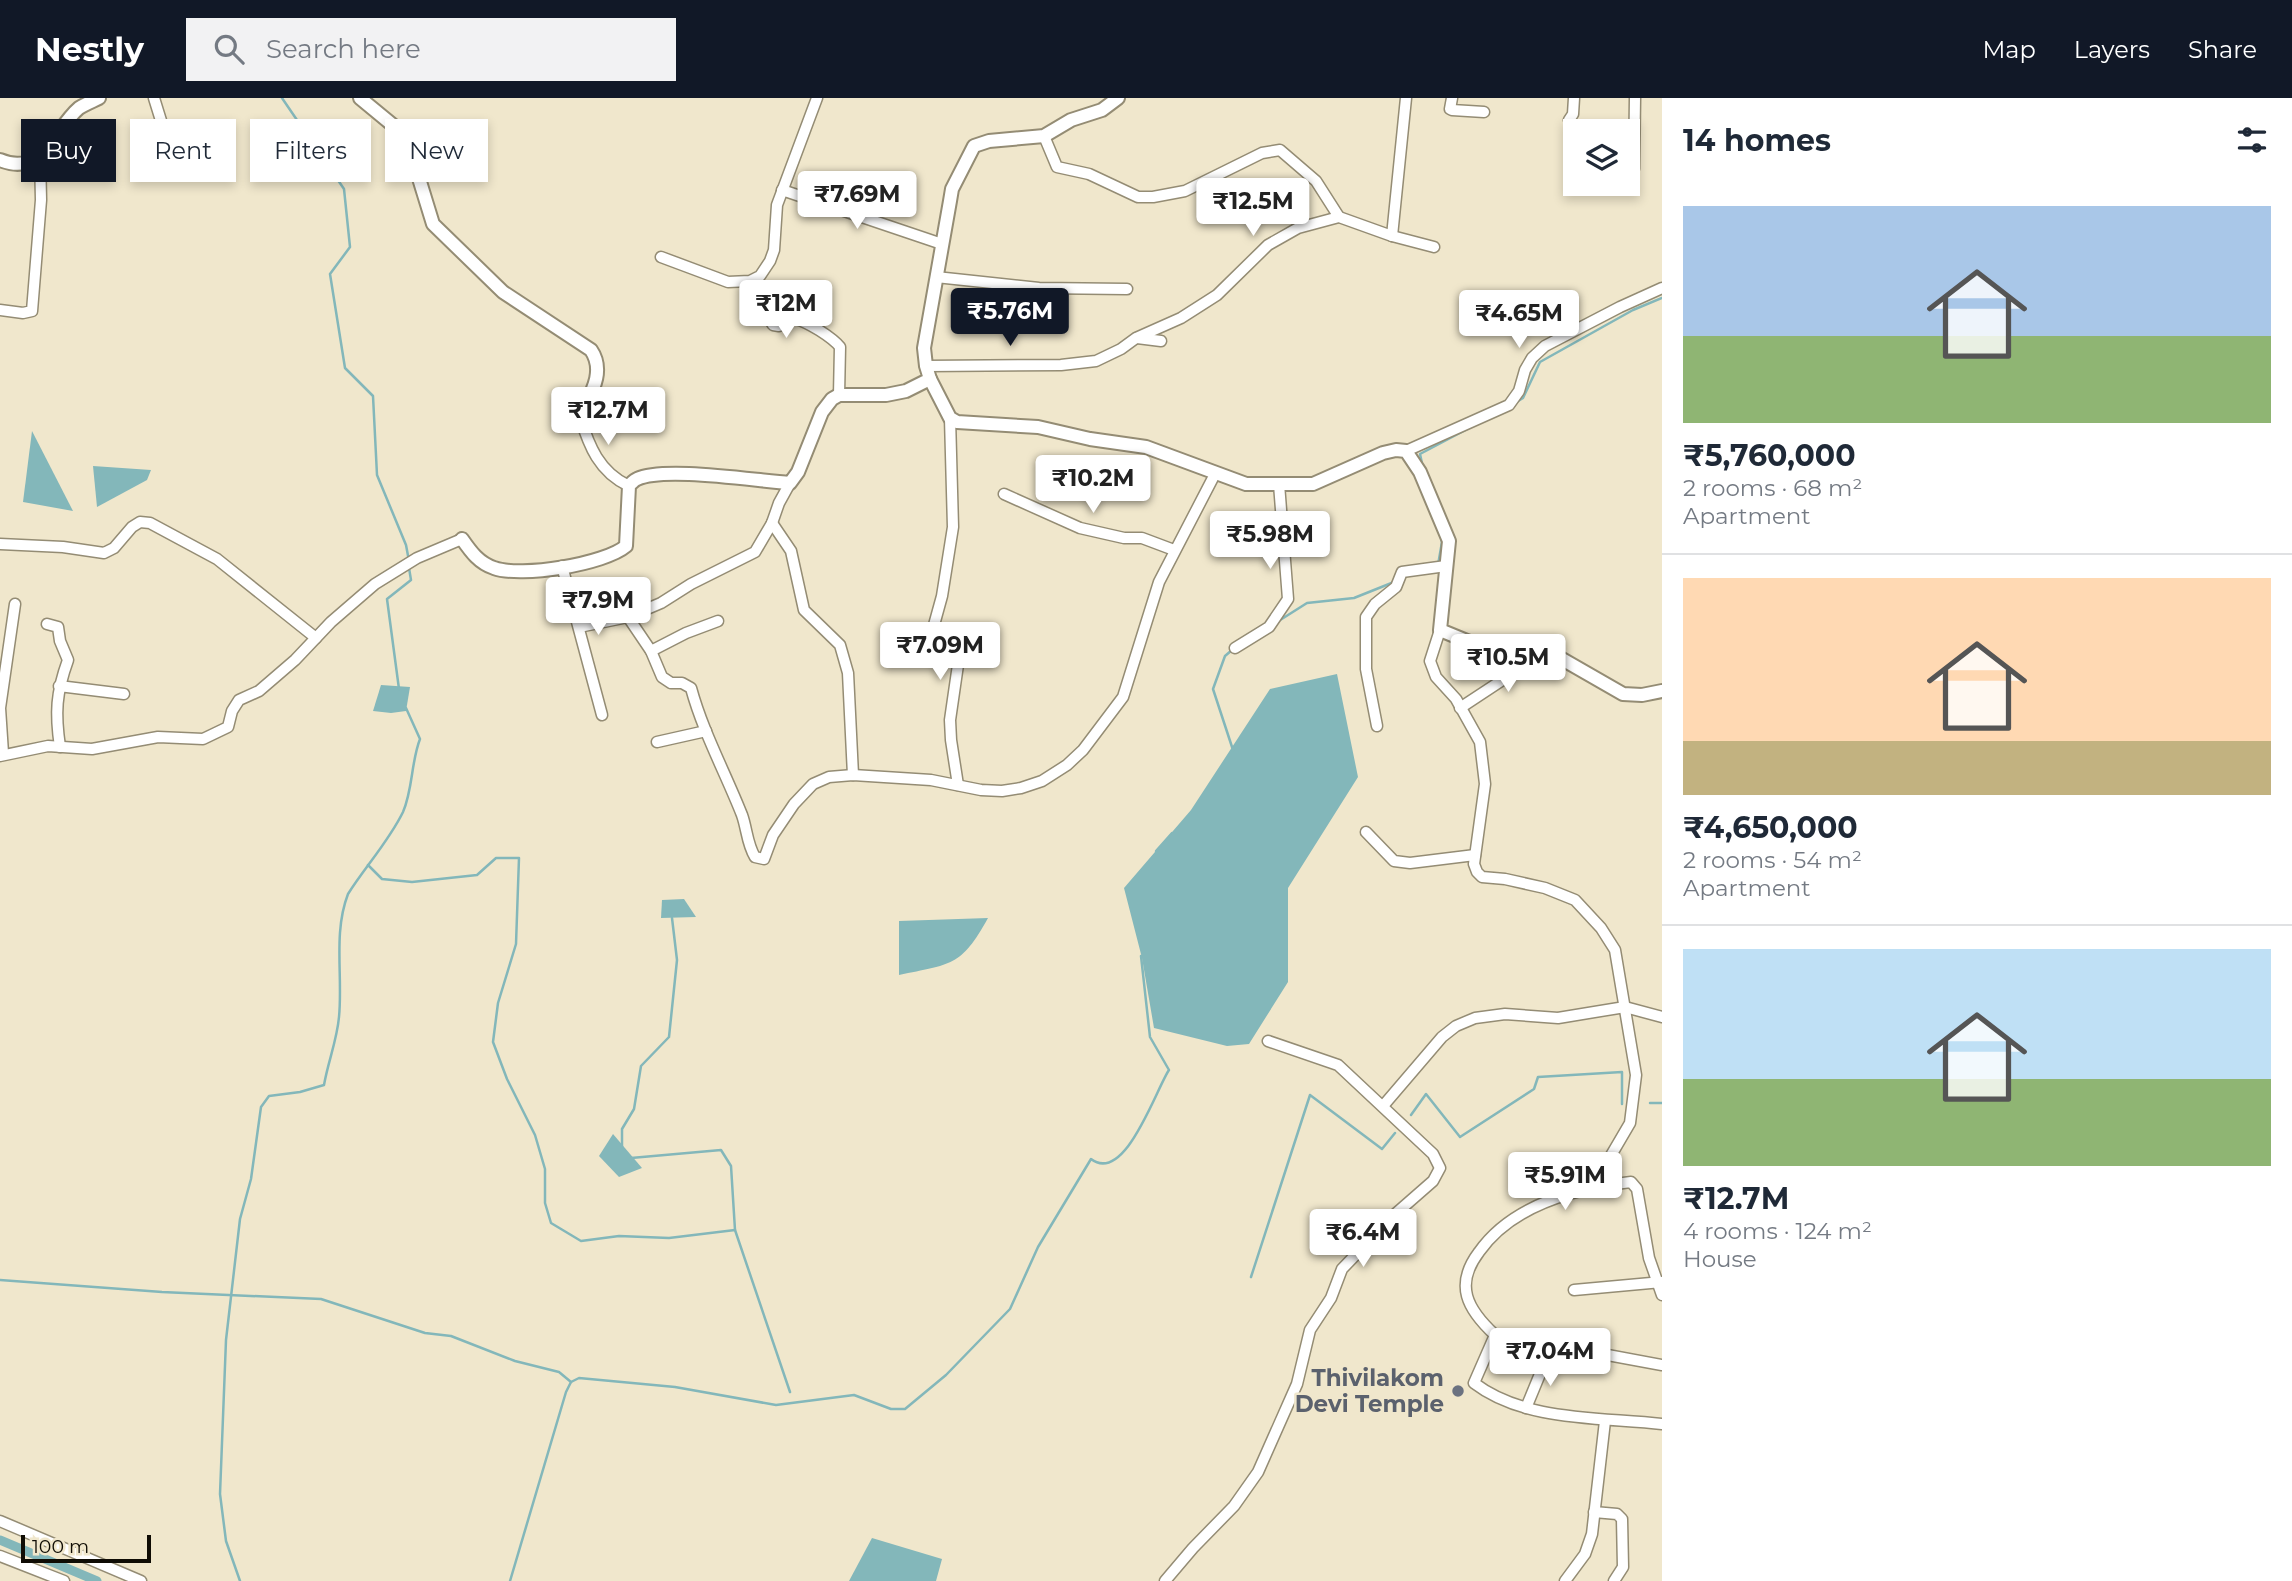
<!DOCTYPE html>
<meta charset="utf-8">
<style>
body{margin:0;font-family:Montserrat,sans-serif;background:#f2f2f3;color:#1f2937;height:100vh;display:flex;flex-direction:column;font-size:26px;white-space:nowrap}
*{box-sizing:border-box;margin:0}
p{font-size:23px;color:#747a83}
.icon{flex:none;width:38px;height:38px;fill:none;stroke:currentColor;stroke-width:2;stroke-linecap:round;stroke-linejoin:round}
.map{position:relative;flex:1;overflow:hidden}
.drawer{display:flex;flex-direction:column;background:#fff;width:630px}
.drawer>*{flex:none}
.hud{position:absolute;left:21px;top:21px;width:665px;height:63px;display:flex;gap:14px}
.tools{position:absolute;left:1563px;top:21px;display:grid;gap:14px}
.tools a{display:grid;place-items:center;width:77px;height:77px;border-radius:0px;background:#fff;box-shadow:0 4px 10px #0003;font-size:35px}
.scale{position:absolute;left:21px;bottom:18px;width:130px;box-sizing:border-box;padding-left:7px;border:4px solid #0f0c04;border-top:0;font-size:19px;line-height:24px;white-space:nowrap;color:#0f0c04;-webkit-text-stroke:5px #f0e7cc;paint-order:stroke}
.price{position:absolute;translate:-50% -60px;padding:0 16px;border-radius:7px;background:#fff;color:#222;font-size:23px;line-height:46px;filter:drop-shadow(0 2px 4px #0008)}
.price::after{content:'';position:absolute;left:50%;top:42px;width:21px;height:16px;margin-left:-10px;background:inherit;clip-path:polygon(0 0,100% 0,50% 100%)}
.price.selected{background:#111827;color:#fff}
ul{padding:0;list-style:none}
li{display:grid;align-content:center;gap:14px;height:371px;padding:0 21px}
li+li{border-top:2px solid #e0e1e3}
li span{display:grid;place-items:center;height:217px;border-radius:0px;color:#555}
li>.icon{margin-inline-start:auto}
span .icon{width:126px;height:126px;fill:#fffc;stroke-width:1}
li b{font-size:30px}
h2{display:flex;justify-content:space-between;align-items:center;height:84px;padding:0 21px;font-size:30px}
.pill{padding:0 24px;border-radius:0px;background:#fff;box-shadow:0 4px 10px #0003;font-size:24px;line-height:63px}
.pill.selected{background:#111827;color:#fff}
header{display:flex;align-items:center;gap:42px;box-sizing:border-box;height:98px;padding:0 35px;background:#111827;color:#fff}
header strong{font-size:33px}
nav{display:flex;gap:38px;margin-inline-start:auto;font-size:24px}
.search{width:490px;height:63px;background:#f2f2f3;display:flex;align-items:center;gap:18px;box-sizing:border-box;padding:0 24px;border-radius:0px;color:#747a83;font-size:26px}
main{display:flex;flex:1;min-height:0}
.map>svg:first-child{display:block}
.water{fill:#83b7ba}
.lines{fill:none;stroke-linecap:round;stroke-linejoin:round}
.stream{stroke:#83b7ba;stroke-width:2.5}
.canal{stroke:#83b7ba;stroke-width:9}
.minor-casing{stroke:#948c74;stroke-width:13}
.tertiary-casing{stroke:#948c74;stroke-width:16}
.minor{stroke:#fff;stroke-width:10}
.tertiary{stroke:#fff;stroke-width:12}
.worship-dot{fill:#6b7280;stroke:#f0e7cc;stroke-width:2.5}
.labels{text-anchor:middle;stroke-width:5;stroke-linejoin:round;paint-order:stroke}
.worship-label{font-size:23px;font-weight:bold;fill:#5b616d;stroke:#f0e7cc;text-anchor:end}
</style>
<header>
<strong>Nestly</strong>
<div class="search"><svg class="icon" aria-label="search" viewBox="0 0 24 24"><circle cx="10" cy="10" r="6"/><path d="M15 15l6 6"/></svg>Search here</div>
<nav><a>Map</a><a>Layers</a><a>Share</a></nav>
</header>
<main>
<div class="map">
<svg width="1662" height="1483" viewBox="0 0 1662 1483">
<rect width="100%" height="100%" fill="#f0e7cc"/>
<g class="water">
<polygon points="32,333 73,413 23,404"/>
<polygon points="93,368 151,372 147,382 97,409"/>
<polygon points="1337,576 1358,679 1288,790 1288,884 1249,946 1227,948 1154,930 1142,860 1124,790 1191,712 1270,591"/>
<polygon points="381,587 410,589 406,613 391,615 373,613"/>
<polygon points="684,801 696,819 661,820 662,802"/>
<path d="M988,820C961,869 951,866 899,877V823Z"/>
<polygon points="613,1036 642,1070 619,1079 599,1058"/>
<polygon points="872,1440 942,1461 936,1483 849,1483"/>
</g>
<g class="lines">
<g class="stream">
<polyline points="282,0 344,91 350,149 330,176 345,270 373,298 377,377 406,447 409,463"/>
<polyline points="1515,305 1523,300 1540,264 1633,212 1662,200"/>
<polyline points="1423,370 1420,356 1473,328"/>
<polyline points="1438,467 1442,444 1440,435"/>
<polyline points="1277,524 1307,505 1354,500 1394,484"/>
<polyline points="1232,552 1225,558 1213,591 1233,652"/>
<polyline points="399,591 387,501 411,482 409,470"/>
<polyline points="1156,753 1172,735"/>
<polyline points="368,767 382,781 412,784 477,777 496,760 519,760 516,846 498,905 493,944 507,981 535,1037 545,1071 545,1105 551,1125 581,1143 619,1138 669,1140 735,1132 790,1294"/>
<polyline points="1650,1005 1662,1005"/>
<polyline points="1411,1017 1426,996 1460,1039 1534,991 1538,979 1622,974 1622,1006"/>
<polyline points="622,1049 622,1031 634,1011 641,968 669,939 677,862 672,820"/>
<polyline points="631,1060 721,1052 731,1068 735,1132"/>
<polyline points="1251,1179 1310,997 1382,1051 1395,1035"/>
<polyline points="0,1182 162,1194 321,1201 425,1235 451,1238 515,1263 559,1274 571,1284"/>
<path d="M240,1483L226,1443L220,1396L226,1242L240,1121L251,1081L261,1009L269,998L300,994L324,987C328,964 337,942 339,919C343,878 333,835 348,796C365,769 389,743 403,714C413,691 411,664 420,641L406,610"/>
<path d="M510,1483L566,1294L571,1284L579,1280L675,1289L776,1307L854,1297L891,1311H905L946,1277L1010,1211L1038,1149L1091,1061C1125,1087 1156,991 1169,972L1150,939L1141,858"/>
</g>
<polyline class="canal" points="0,1442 97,1483"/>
<g class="minor-casing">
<g id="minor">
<polyline points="154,0 176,71"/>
<polyline points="1452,0 1450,11 1452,12 1484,14"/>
<polyline points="1569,22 1573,16 1574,0"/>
<polyline points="1044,38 1057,69 1089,76 1138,99 1153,99 1185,93 1262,55 1280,52 1316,83 1339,119"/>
<polyline points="1634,71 1635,0"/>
<polyline points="782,92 942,146"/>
<polyline points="1392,138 1406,0"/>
<polyline points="661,159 728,184 750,183 760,178 770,163 774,152 777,107 817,0"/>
<polyline points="936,179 1039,190 1127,191"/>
<path d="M756,181L759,206L773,227L779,228C784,225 789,220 795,221C807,223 833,240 840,249L839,297"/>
<polyline points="0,212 23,215 32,213 41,102 40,57"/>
<polyline points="1137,240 1161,243"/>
<polyline points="926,268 1061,267 1096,263 1121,251 1136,240 1181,220 1217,197 1268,147 1298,130 1339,119 1392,138 1434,149"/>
<path d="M580,319C589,348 599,374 629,388"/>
<polyline points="950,320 953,429 942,498 934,527 940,537 957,541 961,546 950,622 951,642 958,687"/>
<polyline points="1406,353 1509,307 1519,293 1525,272 1532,260 1545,248 1620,209 1662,190"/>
<polyline points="1004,396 1080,430 1124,440 1142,440 1174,452"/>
<polyline points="772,425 791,453 804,512 840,547 848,575 853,677"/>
<polyline points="0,446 63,449 104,455 114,450 132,429 140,424 150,425 217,461 316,540"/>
<polyline points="562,468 602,617"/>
<path d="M628,519L651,553L662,579L671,585H682L691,590C703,634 725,674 742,717C747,731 747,746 755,759L764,761L773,737L794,706L813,686L829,679L853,677L931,682L981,692L1002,693L1021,690L1042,683L1067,667L1083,652L1123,599L1159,484L1215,376"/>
<path d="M47,526L58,529L60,543L68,562C56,595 55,615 60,649"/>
<polyline points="579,529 628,519 661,505 691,486 755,454 772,425 779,405 790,385"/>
<polyline points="1440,532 1430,563 1436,579 1456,601 1480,644 1485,686 1474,766 1477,774 1482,779 1505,781 1545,790 1575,802 1601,830 1615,852 1636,977 1630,1025 1606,1066 1604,1087"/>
<polyline points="1235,550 1269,529 1288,501 1279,386"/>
<polyline points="651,553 686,535 718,523"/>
<polyline points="59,588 124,596"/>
<polyline points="1460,610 1539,558"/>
<polyline points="1377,628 1366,571 1366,519 1375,506 1396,489 1402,474 1446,468"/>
<polyline points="657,644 706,633"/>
<polyline points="3,655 0,610 15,506"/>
<polyline points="0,658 48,648 92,651 158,639 203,641 228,629 232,613 239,602 259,593 295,562 331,524 375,486 417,460 462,441"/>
<polyline points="1366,734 1394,763 1410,765 1475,757"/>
<polyline points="1383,1008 1442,939 1456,928 1475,920 1505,916 1558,920 1625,909 1662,919"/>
<polyline points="1574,1192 1662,1184"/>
<path d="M1662,1197L1649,1160L1637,1091L1631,1084C1577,1090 1512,1107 1479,1154C1454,1187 1467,1211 1495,1237L1474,1285C1525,1324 1602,1319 1662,1326"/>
<polyline points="1526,1310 1547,1259 1558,1250 1570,1250 1662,1267"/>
<polyline points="1594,1414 1617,1416 1622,1421 1623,1469 1614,1483"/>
<polyline points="0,1423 141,1483"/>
<polyline points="0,1458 64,1483"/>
<polyline points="1165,1483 1193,1450 1234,1408 1258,1374 1297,1286 1310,1232 1331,1200 1342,1171 1393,1118 1433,1083 1440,1070 1433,1056 1338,967 1268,943"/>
<polyline points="1565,1483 1585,1456 1592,1436 1605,1323"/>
</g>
</g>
<g class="tertiary-casing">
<g id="tertiary">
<path d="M360,0L406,38L433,126L503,194L591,252C606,274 590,297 580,319"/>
<path d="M0,62C43,80 54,31 79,10C85,6 93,3 99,0"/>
<polyline points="930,281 950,320 957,324 1038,329 1090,341 1146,349 1246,386 1313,386 1383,355 1396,352 1406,353 1420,374 1449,443 1440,532 1501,557 1555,557 1623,596 1642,597 1662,593"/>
<path d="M462,441C471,454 479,465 494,470C521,480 605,466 626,448L629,388C629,387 636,381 637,381C665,368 756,383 790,385L798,374L822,314L832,301L839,297H886L906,293L930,281L926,268L924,250L950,103L952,91L974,48L989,43L1044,38L1071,22L1102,12L1118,0"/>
</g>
</g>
<use href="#minor" class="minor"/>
<use href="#tertiary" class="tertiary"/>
</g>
<circle class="worship-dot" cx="1458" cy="1293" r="7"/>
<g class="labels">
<g class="worship-label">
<text x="1444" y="1288">Thivilakom<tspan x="1444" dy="26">Devi Temple</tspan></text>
</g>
</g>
</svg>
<div class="tools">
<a><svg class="icon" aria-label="layers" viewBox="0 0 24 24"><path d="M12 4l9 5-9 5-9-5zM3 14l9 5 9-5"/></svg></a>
</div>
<div class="scale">100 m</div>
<b class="price" style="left:857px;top:133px">₹7.69M</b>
<b class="price" style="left:1253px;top:140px">₹12.5M</b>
<b class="price" style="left:786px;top:242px">₹12M</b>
<b class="price selected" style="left:1010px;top:250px">₹5.76M</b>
<b class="price" style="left:1519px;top:252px">₹4.65M</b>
<b class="price" style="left:608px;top:349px">₹12.7M</b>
<b class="price" style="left:1093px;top:417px">₹10.2M</b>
<b class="price" style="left:1270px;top:473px">₹5.98M</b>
<b class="price" style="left:598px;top:539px">₹7.9M</b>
<b class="price" style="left:940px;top:584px">₹7.09M</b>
<b class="price" style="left:1508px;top:596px">₹10.5M</b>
<b class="price" style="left:1565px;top:1114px">₹5.91M</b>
<b class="price" style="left:1363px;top:1171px">₹6.4M</b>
<b class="price" style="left:1550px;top:1290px">₹7.04M</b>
<div class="hud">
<a class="pill selected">Buy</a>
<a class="pill">Rent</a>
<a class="pill">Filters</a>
<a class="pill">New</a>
</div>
</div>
<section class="drawer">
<h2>14 homes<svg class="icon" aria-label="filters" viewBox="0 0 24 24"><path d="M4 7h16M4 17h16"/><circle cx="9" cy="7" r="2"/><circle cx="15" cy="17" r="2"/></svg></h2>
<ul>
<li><span style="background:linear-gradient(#a9c7e8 60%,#8fb573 0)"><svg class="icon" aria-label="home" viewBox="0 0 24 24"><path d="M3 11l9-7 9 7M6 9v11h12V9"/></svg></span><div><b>₹5,760,000</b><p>2 rooms · 68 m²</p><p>Apartment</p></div></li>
<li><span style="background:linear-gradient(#ffd9b3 75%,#c2b280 0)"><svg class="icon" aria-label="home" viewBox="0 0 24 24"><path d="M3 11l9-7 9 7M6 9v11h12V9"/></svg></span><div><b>₹4,650,000</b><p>2 rooms · 54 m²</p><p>Apartment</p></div></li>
<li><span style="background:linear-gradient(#bfe0f5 60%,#8fb573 0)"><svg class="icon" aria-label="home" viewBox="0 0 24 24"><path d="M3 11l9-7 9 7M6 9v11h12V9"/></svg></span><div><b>₹12.7M</b><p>4 rooms · 124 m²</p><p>House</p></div></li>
</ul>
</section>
</main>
